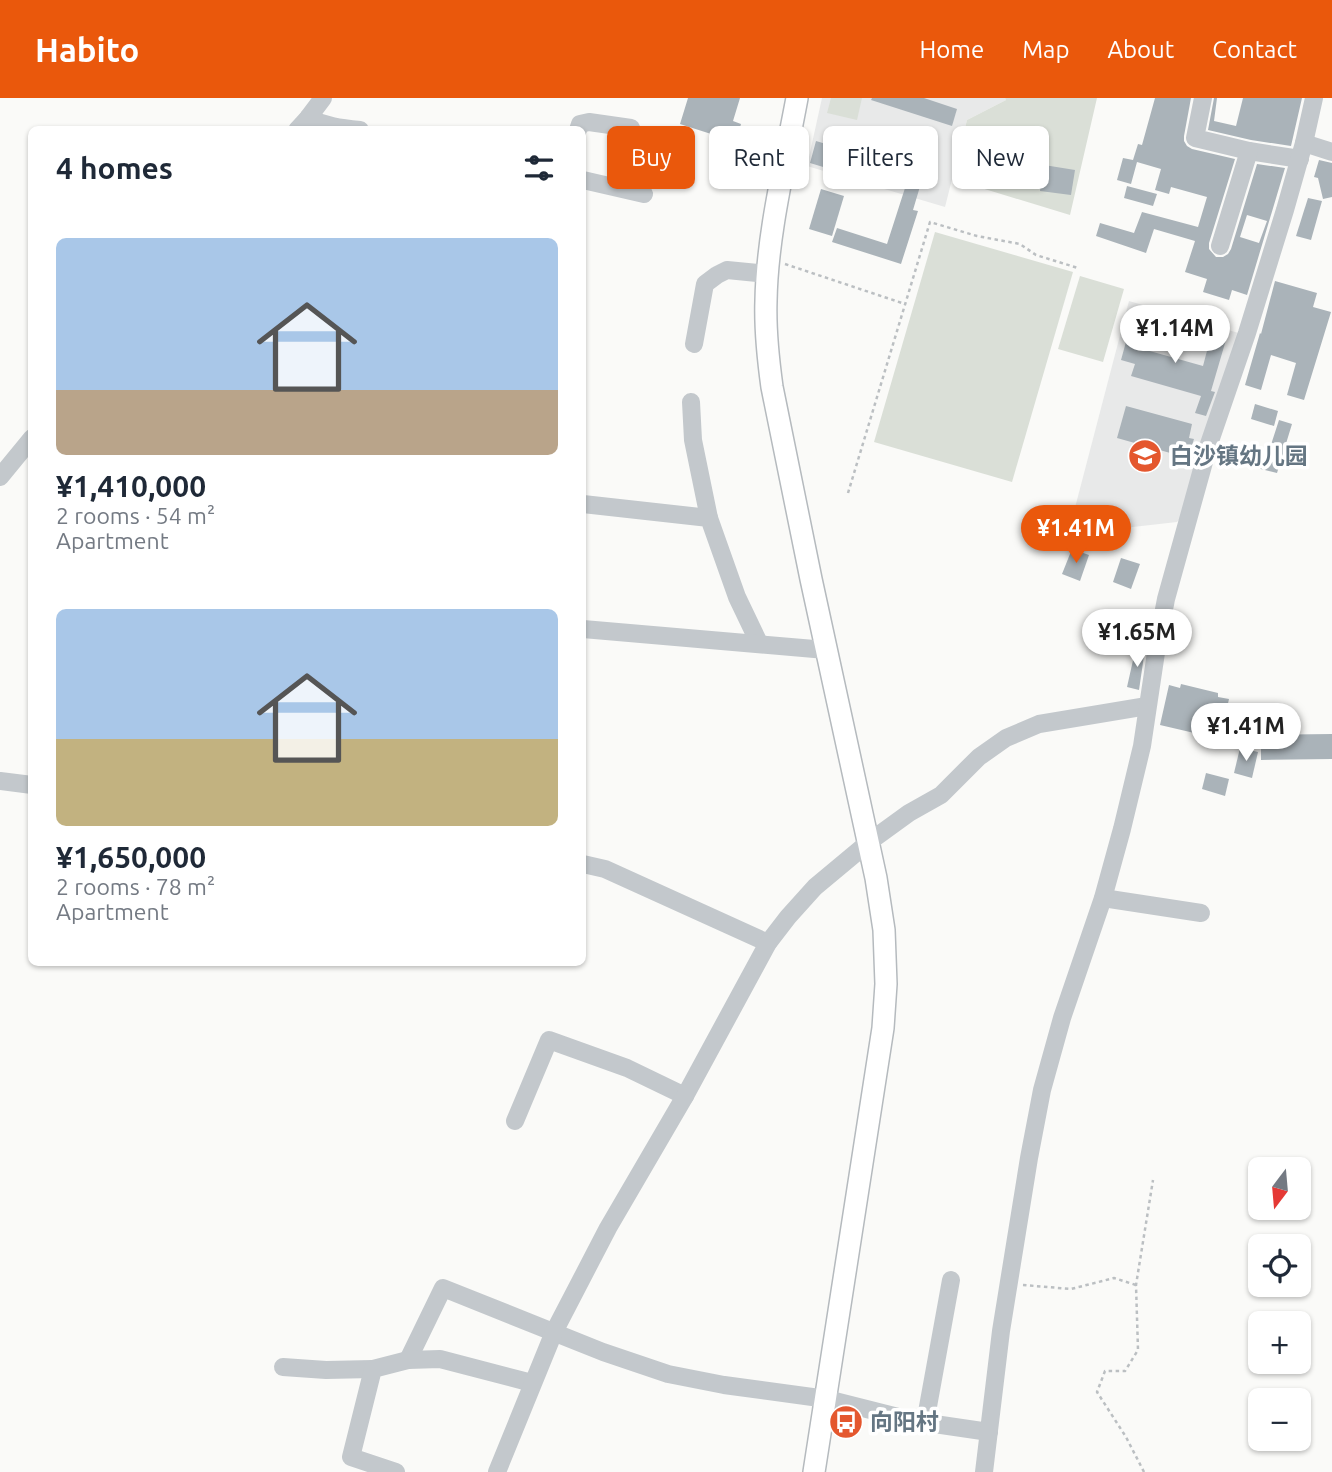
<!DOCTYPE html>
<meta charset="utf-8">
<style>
body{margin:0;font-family:Ubuntu,"Noto Sans SC",sans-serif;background:#f2f2f3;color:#1f2937;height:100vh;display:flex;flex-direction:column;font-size:26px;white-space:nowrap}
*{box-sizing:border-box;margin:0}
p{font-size:23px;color:#747a83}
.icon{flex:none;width:38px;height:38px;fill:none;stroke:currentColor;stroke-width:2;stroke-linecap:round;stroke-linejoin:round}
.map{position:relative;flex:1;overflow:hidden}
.sheet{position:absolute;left:28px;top:28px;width:558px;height:840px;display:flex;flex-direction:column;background:#fff;border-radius:10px;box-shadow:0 2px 5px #0004}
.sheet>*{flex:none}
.top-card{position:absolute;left:607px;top:28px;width:620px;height:63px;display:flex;gap:14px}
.needle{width:46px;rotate:196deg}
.controls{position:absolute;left:1248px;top:1059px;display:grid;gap:14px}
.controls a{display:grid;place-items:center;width:63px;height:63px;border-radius:10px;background:#fff;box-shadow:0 2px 5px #0004;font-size:35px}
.price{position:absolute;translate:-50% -60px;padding:0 16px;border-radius:24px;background:#fff;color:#222;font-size:23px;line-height:46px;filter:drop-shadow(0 2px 4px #0008)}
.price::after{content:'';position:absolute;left:50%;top:42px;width:21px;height:16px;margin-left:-10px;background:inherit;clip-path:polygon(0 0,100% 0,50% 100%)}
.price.on{background:#ea580c;color:#fff}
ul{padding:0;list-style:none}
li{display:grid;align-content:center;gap:14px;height:371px;padding:0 28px}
li span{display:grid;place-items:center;height:217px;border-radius:10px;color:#555}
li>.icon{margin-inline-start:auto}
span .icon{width:126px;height:126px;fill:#fffc;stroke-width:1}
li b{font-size:30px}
h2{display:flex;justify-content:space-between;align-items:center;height:84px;padding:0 28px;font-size:30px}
.tag{padding:0 24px;border-radius:10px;background:#fff;box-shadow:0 2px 5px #0004;font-size:24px;line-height:63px}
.tag.on{background:#ea580c;color:#fff}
header{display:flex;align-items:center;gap:42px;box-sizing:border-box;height:98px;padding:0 35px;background:#ea580c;color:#fff}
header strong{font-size:33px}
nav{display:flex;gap:38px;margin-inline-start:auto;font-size:24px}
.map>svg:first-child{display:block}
.built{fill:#e8e9e9}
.green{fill:#dadfd7}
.building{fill:#aab3b9;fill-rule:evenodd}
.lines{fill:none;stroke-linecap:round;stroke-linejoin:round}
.major-casing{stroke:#b5babe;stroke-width:24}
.path{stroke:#bbbfc2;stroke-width:2.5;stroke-dasharray:3.5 3.5;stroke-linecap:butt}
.minor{stroke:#c3c8cc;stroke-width:18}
.major{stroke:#fff;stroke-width:21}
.labels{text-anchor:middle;stroke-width:7;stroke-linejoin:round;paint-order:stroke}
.poi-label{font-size:23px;font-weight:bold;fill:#657683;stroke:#fff;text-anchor:start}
</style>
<header>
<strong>Habito</strong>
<nav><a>Home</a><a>Map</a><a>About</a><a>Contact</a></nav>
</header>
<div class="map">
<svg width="1332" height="1374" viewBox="0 0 1332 1374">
<rect width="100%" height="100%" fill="#fafaf8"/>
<g class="built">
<polygon points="822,0 1005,0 1006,2 967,22 945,109 807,68"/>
<polygon points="1129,203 1242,236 1187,414 1177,424 1124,430 1071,425"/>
</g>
<g class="green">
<polygon points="831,0 862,0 857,22 827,15"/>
<polygon points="1005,0 1097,0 1070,117 952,81 967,22 1006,2"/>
<polygon points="935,134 1073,174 1012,384 874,344"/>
<polygon points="1080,178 1124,191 1103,264 1058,251"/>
</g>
<g class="building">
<polygon points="688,0 740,0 733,23 741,26 736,44 680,26"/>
<polygon points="872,0 924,0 957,11 952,28 871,2"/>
<path d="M1155,0H1191L1184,38V43L1187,48L1192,51L1235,61L1209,145V151L1216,159H1223L1228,156L1231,151L1257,66L1285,70L1247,197L1232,192L1229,202L1203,194L1207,181L1185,174L1195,143L1154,131L1146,155L1096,138L1100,125L1134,135L1142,114L1198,129L1207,99L1171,89L1169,96L1155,92L1161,71L1137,64L1131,86L1117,82L1123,60L1133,62L1138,46L1142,47ZM1247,117L1267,123L1259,145L1240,139Z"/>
<polygon points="1214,0 1217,0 1214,23 1236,28 1243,0 1302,0 1291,48 1251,42 1208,32"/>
<polygon points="816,43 924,75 913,112 918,113 901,166 832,144 837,130 887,146 905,90 867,79 866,82 810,65"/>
<polygon points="966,53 985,60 981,72 962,66"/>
<polygon points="1319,62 1332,65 1332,99 1323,101 1318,80 1314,79"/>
<polygon points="1044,67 1075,72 1071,97 1040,93"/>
<polygon points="1127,88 1157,96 1153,108 1124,100"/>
<polygon points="821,91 844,98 832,138 809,131"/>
<polygon points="1308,100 1322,103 1311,142 1296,138"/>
<polygon points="1275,183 1317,195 1313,209 1331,214 1304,302 1287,297 1296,265 1271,257 1261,292 1245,287 1260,235 1261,236"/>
<polygon points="1134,215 1148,218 1139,250 1203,268 1213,230 1228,235 1211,293 1215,294 1206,318 1195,315 1201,298 1131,278 1135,266 1121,262"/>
<polygon points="1255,306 1278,313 1274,328 1251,321"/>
<polygon points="1126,308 1192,326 1189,340 1194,341 1188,360 1117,340"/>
<polygon points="1279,322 1292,326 1277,375 1236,365 1241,348 1268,356"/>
<polygon points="1072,451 1089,457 1080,483 1062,476"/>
<polygon points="1121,460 1140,466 1131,491 1113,484"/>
<polygon points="1136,549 1145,551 1139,592 1127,589"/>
<polygon points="1181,586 1218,595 1218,599 1229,601 1220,641 1160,627 1169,587 1180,590"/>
<polygon points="1332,636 1332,661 1261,662 1261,637"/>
<polygon points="1240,650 1258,654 1252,680 1234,675"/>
<polygon points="1206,675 1229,681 1225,698 1202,691"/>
</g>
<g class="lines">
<g class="major-casing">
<path id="major" d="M797,0C785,65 767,137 766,203C765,232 768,260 772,289L811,481L876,780L884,832L886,886L883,930L814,1374"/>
</g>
<g class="path">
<polyline points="785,166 905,206"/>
<polyline points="848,395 930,124 977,138 1020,146 1036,157 1078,170"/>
<polyline points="1023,1187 1071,1191 1114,1180 1136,1187"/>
<polyline points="1144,1374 1126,1339 1097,1294 1105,1273 1125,1273 1138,1252 1136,1187 1153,1082"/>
</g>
<g class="minor">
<polyline points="1203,0 1195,40 1249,53 1300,61"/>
<path d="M308,20C325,28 341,30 360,32"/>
<polyline points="297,32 308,20 323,0"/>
<polyline points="578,32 580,26 589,24 631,30"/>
<polyline points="1304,45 1332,54"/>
<polyline points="583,82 644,96"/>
<polyline points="1220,148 1249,53"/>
<polyline points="694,246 705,186 717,177 727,172 768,176"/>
<polyline points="691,304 693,342 709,420"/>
<polyline points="0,379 32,340"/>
<polyline points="583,406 709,420 737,499 759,545"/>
<polyline points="583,531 826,552"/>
<polyline points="0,683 32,687"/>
<polyline points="583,766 605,771 768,845"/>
<polyline points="1103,800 1201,815"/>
<polyline points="515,1023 549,942 627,970 685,998"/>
<polyline points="408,1262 443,1190 603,1254 668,1276 724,1287 827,1301 914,1323 989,1334"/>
<polyline points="283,1269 326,1272 373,1271"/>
<polyline points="925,1325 951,1182"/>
<polyline points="396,1374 351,1359 373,1271 408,1262 440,1261 532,1285"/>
<polyline points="497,1374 554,1234 608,1130 685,998 768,845 788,819 815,789 869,744 909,715 941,697 979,659 1006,640 1039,626 1147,608"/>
<polyline points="984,1374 1001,1233 1029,1060 1042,992 1062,920 1103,800 1122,731 1142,648 1157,548 1166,501 1209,346 1247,235 1285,112 1304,45 1314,0"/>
</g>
<use href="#major" class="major"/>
</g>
<defs>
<g id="school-disc" transform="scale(1.75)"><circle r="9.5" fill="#e4572e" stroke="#fff"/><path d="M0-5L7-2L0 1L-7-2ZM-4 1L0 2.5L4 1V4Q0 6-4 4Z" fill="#fff"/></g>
<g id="bus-disc" transform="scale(1.75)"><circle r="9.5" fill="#e4572e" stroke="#fff"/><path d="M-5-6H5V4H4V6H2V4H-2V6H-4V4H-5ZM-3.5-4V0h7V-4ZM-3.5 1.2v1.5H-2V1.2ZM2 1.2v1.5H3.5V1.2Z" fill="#fff"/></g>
</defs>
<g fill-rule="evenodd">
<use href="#school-disc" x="1145" y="358"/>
<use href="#bus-disc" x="846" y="1324"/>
</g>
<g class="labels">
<g class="poi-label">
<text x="1170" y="366">白沙镇幼儿园</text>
<text x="870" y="1332">向阳村</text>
</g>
</g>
</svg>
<div class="controls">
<a><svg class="needle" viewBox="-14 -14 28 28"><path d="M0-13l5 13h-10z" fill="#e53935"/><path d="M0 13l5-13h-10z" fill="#747a83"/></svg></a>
<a><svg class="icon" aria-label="locate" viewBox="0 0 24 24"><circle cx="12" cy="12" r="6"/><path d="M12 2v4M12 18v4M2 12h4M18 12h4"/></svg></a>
<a>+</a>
<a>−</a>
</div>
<b class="price" style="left:1175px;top:267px">¥1.14M</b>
<b class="price on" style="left:1076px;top:467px">¥1.41M</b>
<b class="price" style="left:1137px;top:571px">¥1.65M</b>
<b class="price" style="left:1246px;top:665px">¥1.41M</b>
<div class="top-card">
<a class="tag on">Buy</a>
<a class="tag">Rent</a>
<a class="tag">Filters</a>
<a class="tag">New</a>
</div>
<section class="sheet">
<h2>4 homes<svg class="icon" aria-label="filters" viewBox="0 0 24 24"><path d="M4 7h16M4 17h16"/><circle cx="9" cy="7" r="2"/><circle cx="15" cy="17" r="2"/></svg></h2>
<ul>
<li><span style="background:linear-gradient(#a9c7e8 70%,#b9a48a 0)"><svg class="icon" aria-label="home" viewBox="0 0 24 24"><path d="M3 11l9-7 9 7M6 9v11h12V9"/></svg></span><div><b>¥1,410,000</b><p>2 rooms · 54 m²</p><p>Apartment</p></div></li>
<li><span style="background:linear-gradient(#a9c7e8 60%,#c2b280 0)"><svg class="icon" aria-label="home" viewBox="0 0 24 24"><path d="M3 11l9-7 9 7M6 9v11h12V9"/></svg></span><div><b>¥1,650,000</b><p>2 rooms · 78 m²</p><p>Apartment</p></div></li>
</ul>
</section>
</div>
